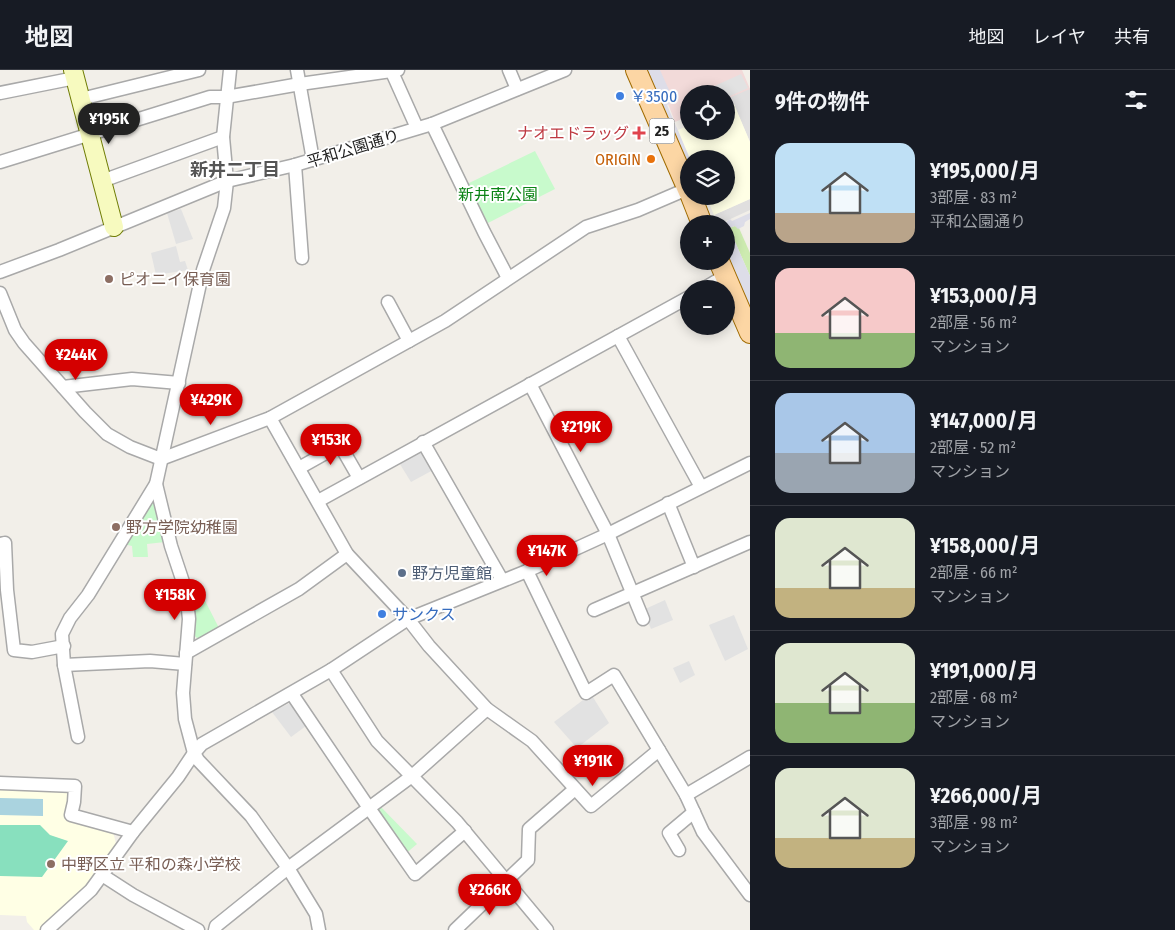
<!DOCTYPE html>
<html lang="ja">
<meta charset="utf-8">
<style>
body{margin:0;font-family:"Fira Sans Condensed","Noto Sans JP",sans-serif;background:#20242c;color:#f1f3f6;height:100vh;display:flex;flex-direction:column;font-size:19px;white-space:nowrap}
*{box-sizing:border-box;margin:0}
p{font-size:16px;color:#9ea1a6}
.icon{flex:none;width:28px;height:28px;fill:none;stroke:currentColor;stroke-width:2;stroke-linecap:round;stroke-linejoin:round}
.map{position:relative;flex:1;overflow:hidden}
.details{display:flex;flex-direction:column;background:#171b24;width:425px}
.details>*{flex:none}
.tools{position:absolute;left:680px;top:15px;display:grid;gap:10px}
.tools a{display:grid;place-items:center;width:55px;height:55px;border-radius:50%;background:#171b24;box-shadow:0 2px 12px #0003;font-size:25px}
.price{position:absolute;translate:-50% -42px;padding:0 11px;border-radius:18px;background:#d40000;color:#fff;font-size:16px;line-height:32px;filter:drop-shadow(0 1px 2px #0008)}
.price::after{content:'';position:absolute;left:50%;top:30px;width:15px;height:11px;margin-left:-8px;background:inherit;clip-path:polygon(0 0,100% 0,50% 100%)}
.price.active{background:#222;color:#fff}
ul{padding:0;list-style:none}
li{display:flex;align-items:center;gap:15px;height:125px;padding:0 25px}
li+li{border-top:1px solid #363941}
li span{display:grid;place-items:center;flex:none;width:140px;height:100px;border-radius:15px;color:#555}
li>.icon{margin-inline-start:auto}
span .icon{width:60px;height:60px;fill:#fffc;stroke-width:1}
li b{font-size:21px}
h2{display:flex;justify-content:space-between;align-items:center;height:60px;padding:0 25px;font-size:21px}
header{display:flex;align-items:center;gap:30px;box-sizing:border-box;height:70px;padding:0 25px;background:#171b24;border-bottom:1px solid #363941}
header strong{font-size:24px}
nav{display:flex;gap:28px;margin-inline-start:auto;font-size:18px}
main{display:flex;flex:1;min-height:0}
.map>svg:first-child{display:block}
.residential{fill:#e0dfdf}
.commercial{fill:#f2dad9}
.education{fill:#ffffe5}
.grass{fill:#cdebb0}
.park{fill:#c8facc}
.pitch{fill:#88e0be}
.parking{fill:#e2e2e2}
.plaza{fill:#dddde8}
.water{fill:#aad3df}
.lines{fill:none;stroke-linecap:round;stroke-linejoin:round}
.street-casing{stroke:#a9a9a9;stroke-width:15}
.secondary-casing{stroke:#707d05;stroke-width:20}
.primary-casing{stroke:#a06b00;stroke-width:22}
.street{stroke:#fff;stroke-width:12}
.secondary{stroke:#f7fabf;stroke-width:18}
.primary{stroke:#fcd6a4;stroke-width:20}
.shop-dot{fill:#3f7fe0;stroke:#fff;stroke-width:2}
.health-dot{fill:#e0444e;stroke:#fff;stroke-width:2}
.food-dot{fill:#e8710a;stroke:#fff;stroke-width:2}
.education-dot{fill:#8d6e63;stroke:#fff;stroke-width:2}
.service-dot{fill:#5c6f8a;stroke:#fff;stroke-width:2}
.labels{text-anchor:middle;stroke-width:4;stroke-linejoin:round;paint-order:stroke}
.shield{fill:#fff;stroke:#646464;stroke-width:1}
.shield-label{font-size:15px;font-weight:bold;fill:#222}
.shop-label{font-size:16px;fill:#366cbe;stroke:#fff;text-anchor:start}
.health-label{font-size:16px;fill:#be3a42;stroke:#fff;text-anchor:end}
.street-label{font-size:16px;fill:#222;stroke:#fff}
.food-label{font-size:16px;fill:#c56008;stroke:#fff;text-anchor:end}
.park-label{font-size:16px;fill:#0c8416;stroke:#fff}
.education-label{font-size:16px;fill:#785e54;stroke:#fff;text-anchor:start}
.service-label{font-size:16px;fill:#4e5e75;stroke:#fff;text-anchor:start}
.neighbourhood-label{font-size:18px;font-weight:bold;fill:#555;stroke:#fff}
</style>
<header>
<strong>地図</strong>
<nav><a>地図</a><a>レイヤ</a><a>共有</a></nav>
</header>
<main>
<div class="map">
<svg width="750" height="860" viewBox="0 0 750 860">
<rect width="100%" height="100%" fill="#f2efe9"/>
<g class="residential">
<polygon points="750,18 750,72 734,35 726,38 726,29"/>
<polygon points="750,129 750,140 726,151 724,154 718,154 714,145"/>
</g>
<polygon class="commercial" points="655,0 742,0 750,19 726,29 726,24 689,24 689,46 675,52"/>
<g class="education">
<polygon points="734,34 750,72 750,129 714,145 706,126 726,126 726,89 690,89 678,60 689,55 689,61 726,61 726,38"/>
<polygon points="0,718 66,719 72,727 67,749 113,761 116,774 89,814 77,827 39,860 34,860 27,852 26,846 0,845"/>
</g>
<polygon class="grass" points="735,156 739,158 750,183 750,206 729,158"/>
<g class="park">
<polygon points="535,81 555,119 488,153 467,114"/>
<polygon points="152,426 156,427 165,472 147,474 148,487 133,487 132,476 123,474"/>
<polygon points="197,515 220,560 201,571 192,564 191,518"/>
<polygon points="378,734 417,774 404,785 371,739"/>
</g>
<polygon class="pitch" points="0,755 40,755 50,765 68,771 42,807 0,806"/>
<g class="parking">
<polygon points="741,4 748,18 726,28 726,24 697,24"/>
<polygon points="181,139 193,169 176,174 167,143"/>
<polygon points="176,176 180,192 185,191 188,200 156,205 151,183"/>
<polygon points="423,378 435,399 411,412 398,391"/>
<polygon points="665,530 673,550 651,559 643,540"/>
<polygon points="734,545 748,579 725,591 709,555"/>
<polygon points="689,591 695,605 680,613 673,598"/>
<polygon points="591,624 609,653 577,678 554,652"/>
<polygon points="292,632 306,656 291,667 272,642"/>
</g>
<g class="plaza">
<polygon points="645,0 660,0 674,31 667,35 690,89 689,89 689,100 686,93 687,92 686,89 684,89 681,81 682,80 681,77 679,78 675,68 676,66 675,63 673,64 667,50 669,49 667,46 665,46 661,36 663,35 661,31 659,32 653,12 651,9 649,9 647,0"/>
<polygon points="750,143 750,149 745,152 744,156 738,159 735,156 729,158 750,206 750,241 739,217 741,216 740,213 738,213 734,203 735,203 734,199 732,200 728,191 730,190 726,186 726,154 724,154 730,149 732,151"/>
</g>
<polygon class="water" points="0,728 43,729 43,746 0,745"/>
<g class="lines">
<g class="street-casing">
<g id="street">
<polyline points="297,0 313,90"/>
<polyline points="391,0 417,58"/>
<polyline points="509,0 517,19"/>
<polyline points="0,23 75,8"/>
<polyline points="81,29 199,0"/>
<polyline points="432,54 484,162 508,208"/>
<polyline points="0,92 210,27 226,27 300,14 398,0"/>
<polyline points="295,95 302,188"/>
<polyline points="102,111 223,67"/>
<polyline points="0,202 59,180 227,111 295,95 432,54 565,0"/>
<polyline points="703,219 725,206"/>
<polyline points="0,223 15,260 24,273 85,342 107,364 130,377 161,389 270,348 445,251 586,157 638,140 687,119"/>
<polyline points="388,232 409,271"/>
<polyline points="618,266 701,417"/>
<polyline points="530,314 608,464 643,549"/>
<polyline points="63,317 132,309 179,313"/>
<polyline points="270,348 347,484 408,549 429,576 487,639 532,671 591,736 659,680"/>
<polyline points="423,372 502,510"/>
<polyline points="299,398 340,375 359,408"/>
<polyline points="156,414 171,476 186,521 189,549 183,623 185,649 194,683 198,690 251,746 288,798 316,844 319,860"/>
<polyline points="318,431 689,227"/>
<polyline points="668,433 694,497"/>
<polyline points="0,474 5,473 7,520 14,580 32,582 64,576"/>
<polyline points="527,501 586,623 614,605 686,725 703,762 750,825"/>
<polyline points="594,540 750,472"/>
<polyline points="186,583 299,519 347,484"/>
<polyline points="64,595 150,591 185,594"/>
<polyline points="331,600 377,671 457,752 547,860"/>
<polyline points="292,624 369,738 415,804 465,761"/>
<polyline points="78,667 64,595 62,564 70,548 88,525 156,414 203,200 224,138 227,111 223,67 230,0"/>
<polyline points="0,713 75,716 74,732 71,745 133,762"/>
<polyline points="686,725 750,687"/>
<polyline points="679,780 669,763 694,742"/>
<polyline points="102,805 133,825 198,860"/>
<polyline points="47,860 91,820 133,762 178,707 194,683 202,674 331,600 408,549 527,501 608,464 750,393"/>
<polyline points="215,860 216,856 288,798 412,706 487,639"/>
<polyline points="455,860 528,790 529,759 575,719"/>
</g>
</g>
<g class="secondary-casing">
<polyline id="secondary" points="73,0 114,157"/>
</g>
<g class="primary-casing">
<g id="primary">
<polyline points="636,0 689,122"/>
<polyline points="691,126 702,154"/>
<polyline points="719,191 750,263"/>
</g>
</g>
<use href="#street" class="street"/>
<use href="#secondary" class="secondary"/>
<use href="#primary" class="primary"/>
</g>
<g class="shop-dot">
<circle cx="620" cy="26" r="5"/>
<circle cx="382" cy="544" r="5"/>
</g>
<path class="health-dot" d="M636.5 55.5h5v5h5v5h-5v5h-5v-5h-5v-5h5z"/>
<circle class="food-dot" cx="651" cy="89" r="5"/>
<g class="education-dot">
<circle cx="109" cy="209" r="5"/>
<circle cx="116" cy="457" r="5"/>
<circle cx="51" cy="794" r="5"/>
</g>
<circle class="service-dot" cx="402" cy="503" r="5"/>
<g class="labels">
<rect class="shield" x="649.5" y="48.5" width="25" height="25" rx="4"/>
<g class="shield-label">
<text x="662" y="66">25</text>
</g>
<g class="shop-label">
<text x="630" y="32">￥3500</text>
<text x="392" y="550">サンクス</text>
</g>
<g class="health-label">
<text x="629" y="69">ナオエドラッグ</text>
</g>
<g class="street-label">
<text transform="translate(353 78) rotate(-17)" y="6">平和公園通り</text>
</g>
<g class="food-label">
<text x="641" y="95">ORIGIN</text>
</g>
<g class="park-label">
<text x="498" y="130">新井南公園</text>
</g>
<g class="education-label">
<text x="119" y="215">ピオニイ保育園</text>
<text x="126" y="463">野方学院幼稚園</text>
<text x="61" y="800">中野区立 平和の森小学校</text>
</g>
<g class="service-label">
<text x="412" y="509">野方児童館</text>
</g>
<g class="neighbourhood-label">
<text x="235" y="106">新井二丁目</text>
</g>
</g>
</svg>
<div class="tools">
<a><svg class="icon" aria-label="locate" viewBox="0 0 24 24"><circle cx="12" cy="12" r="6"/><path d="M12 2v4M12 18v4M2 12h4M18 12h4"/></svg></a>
<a><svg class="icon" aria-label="layers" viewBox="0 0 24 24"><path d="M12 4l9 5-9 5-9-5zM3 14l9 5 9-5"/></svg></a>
<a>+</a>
<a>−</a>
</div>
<b class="price active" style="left:109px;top:75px">¥195K</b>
<b class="price" style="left:76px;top:311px">¥244K</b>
<b class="price" style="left:211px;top:356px">¥429K</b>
<b class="price" style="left:581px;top:383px">¥219K</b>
<b class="price" style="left:331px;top:396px">¥153K</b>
<b class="price" style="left:547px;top:507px">¥147K</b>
<b class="price" style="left:175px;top:551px">¥158K</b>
<b class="price" style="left:593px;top:717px">¥191K</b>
<b class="price" style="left:490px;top:846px">¥266K</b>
</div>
<section class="details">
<h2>9件の物件<svg class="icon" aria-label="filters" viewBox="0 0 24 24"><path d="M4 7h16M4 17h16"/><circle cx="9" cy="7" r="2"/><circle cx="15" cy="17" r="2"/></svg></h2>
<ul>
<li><span style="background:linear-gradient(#bfe0f5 70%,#b9a48a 0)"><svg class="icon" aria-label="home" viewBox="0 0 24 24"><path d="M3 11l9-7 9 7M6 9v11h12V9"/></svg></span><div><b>¥195,000/月</b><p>3部屋 · 83 m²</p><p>平和公園通り</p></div></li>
<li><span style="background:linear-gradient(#f6c9c9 65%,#8fb573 0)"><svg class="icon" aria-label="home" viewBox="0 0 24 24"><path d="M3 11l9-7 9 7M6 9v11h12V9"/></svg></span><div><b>¥153,000/月</b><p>2部屋 · 56 m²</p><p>マンション</p></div></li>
<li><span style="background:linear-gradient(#a9c7e8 60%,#9aa5b1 0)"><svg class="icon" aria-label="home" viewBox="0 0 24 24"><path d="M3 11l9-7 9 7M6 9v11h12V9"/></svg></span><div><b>¥147,000/月</b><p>2部屋 · 52 m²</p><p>マンション</p></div></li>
<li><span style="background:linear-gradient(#dfe7d0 70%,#c2b280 0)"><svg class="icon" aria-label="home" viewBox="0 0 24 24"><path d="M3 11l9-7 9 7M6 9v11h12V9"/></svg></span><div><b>¥158,000/月</b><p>2部屋 · 66 m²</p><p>マンション</p></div></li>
<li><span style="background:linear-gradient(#dfe7d0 60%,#8fb573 0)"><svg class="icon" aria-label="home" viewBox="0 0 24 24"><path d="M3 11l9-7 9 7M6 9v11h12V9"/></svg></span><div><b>¥191,000/月</b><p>2部屋 · 68 m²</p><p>マンション</p></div></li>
<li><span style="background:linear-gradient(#dfe7d0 70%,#c2b280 0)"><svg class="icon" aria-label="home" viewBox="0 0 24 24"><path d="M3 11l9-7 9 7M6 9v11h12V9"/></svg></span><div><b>¥266,000/月</b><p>3部屋 · 98 m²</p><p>マンション</p></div></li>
</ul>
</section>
</main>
